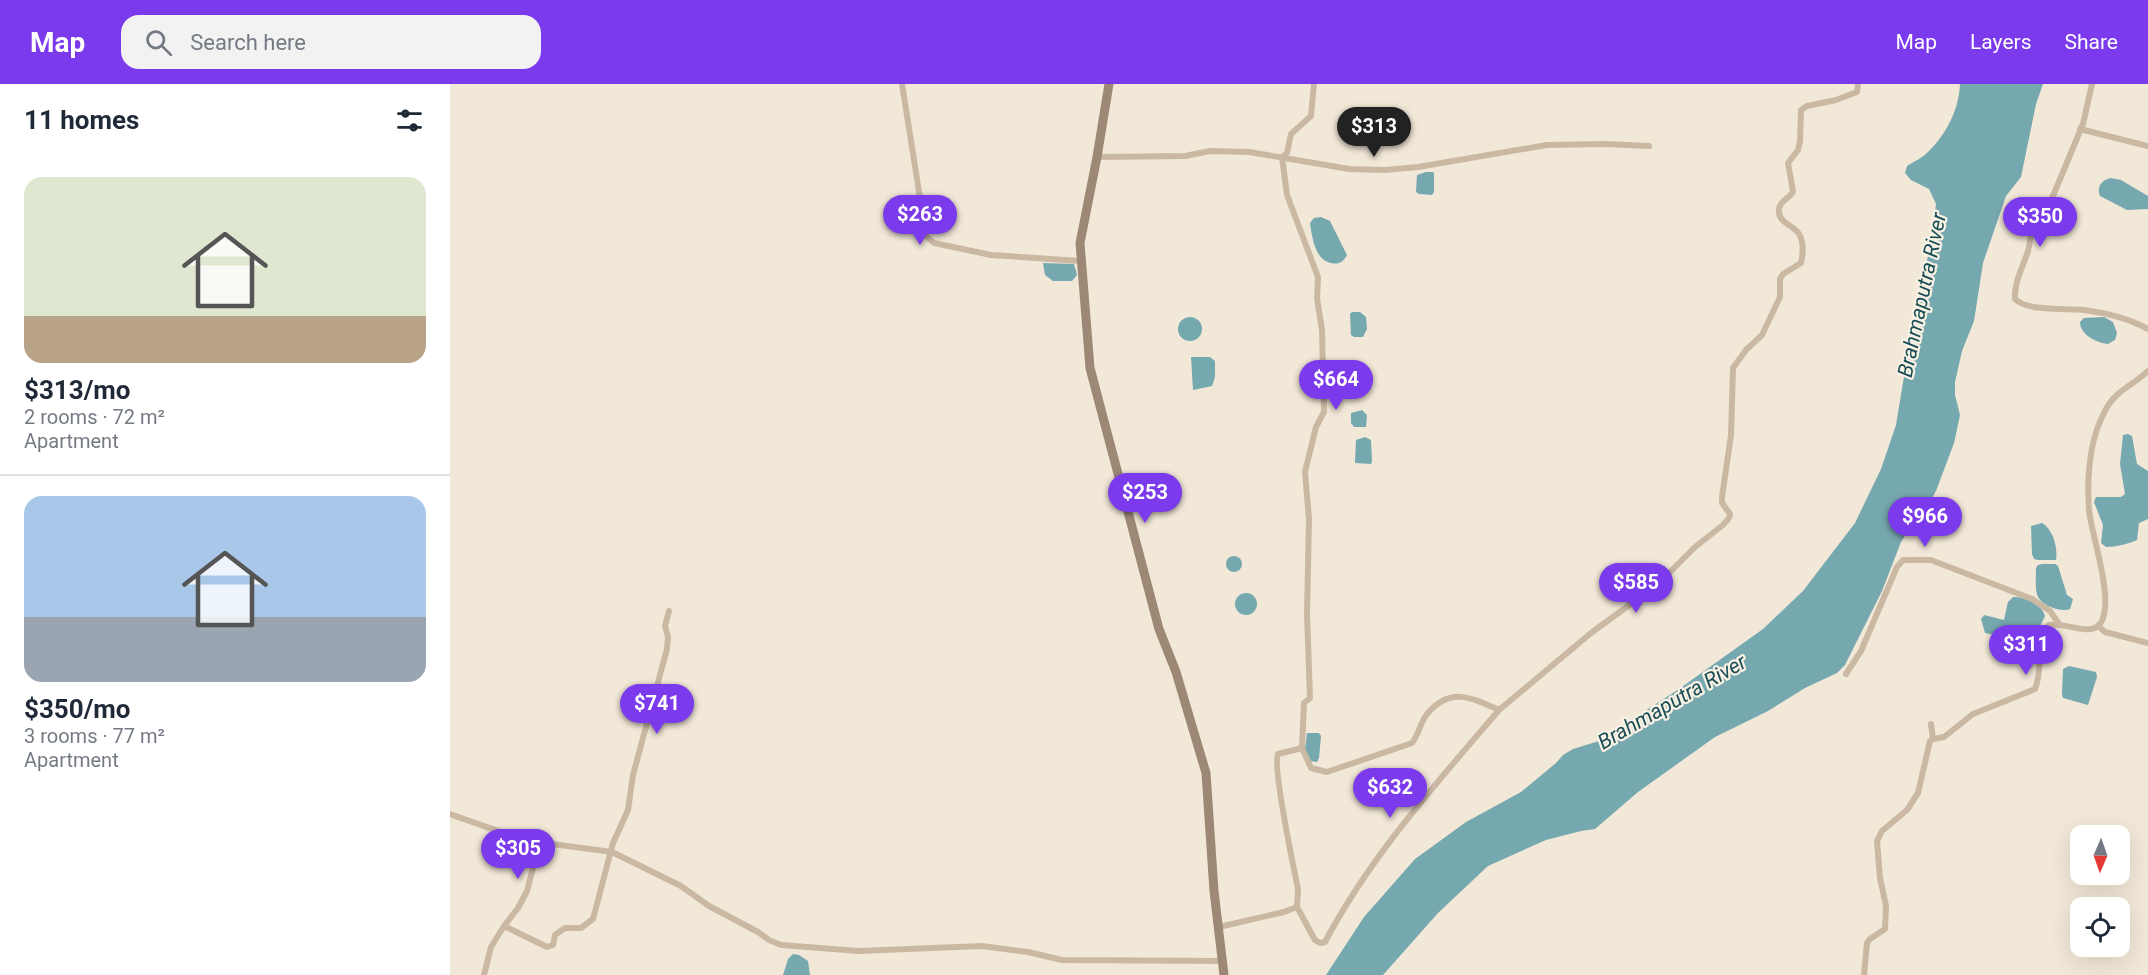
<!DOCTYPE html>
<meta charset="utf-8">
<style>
body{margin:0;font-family:Roboto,sans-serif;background:#f2f2f3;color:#1f2937;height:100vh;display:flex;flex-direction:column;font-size:22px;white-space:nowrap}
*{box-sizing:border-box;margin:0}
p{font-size:20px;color:#747a83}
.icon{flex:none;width:33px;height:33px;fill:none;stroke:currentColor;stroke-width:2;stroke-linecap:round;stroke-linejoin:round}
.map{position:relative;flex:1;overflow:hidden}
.side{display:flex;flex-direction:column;background:#fff;width:450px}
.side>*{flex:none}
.needle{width:39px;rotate:182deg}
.controls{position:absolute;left:1620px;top:741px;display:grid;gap:12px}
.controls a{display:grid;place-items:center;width:60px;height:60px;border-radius:12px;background:#fff;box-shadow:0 6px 24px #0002;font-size:30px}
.price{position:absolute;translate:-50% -51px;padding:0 14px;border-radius:21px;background:#7c3aed;color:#fff;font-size:20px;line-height:39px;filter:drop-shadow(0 2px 3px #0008)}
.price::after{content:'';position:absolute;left:50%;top:36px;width:18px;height:14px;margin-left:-9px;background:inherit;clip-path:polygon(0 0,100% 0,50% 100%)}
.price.current{background:#222;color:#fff}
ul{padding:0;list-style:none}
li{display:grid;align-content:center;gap:12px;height:318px;padding:0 24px}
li+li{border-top:2px solid #e0e1e3}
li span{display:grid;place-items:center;height:186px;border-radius:18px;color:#555}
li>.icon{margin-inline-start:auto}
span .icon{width:108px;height:108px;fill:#fffc;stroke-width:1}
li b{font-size:26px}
h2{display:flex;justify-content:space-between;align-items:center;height:72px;padding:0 24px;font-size:26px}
header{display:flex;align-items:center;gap:36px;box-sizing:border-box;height:84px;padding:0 30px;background:#7c3aed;color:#fff}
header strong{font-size:28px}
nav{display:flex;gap:33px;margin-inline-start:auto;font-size:21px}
.search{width:420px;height:54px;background:#f2f2f3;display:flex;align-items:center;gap:15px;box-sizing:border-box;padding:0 21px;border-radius:18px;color:#747a83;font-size:22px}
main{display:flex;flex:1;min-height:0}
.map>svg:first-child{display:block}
.water{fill:#76a8b0}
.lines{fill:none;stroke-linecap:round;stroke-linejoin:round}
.street{stroke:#cab8a3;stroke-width:6}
.secondary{stroke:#9d8775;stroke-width:9}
.labels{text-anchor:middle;stroke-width:4.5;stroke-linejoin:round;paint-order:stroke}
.water-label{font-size:21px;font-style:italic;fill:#1a4e57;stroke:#f9f1e4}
</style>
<header>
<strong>Map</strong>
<div class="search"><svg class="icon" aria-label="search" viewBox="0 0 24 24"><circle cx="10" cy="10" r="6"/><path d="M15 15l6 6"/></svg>Search here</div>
<nav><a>Map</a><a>Layers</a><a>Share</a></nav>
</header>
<main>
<section class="side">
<h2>11 homes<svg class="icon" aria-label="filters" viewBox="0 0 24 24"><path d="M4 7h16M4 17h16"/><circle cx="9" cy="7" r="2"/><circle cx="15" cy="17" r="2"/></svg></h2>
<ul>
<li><span style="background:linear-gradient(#dfe7d0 75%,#b9a48a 0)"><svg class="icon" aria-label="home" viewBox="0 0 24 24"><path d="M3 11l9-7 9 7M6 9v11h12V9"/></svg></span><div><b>$313/mo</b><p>2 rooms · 72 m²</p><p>Apartment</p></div></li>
<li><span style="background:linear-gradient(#a9c7e8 65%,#9aa5b1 0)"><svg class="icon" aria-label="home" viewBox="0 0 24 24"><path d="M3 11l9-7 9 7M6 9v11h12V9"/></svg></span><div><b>$350/mo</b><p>3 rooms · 77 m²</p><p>Apartment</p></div></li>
</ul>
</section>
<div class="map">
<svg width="1698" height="891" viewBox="0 0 1698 891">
<rect width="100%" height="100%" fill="#f2e8d8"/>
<g class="water">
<path d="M1510,0H1593L1586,20L1571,93L1556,112L1533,179L1524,237L1512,267L1505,298V311L1510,331L1504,359L1486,407L1476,425L1463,439L1451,458L1432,507L1395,581L1387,589L1355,604L1318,627L1265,653L1188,708L1145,745L1131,747L1096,756L1038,782L988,829L933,891H876L914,833L965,775L1016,738L1071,708L1106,679L1113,671L1123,665L1149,657L1229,605L1313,545L1353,507L1405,439L1431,385L1446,341L1461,250L1481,158L1486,120L1479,105L1461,96L1455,89L1457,82C1463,78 1472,74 1477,69C1496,51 1509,26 1510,0Z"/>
<polygon points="983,88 984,89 984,108 982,111 969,110 966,108 967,91 976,88"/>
<path d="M1661,94L1671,96L1698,112V125L1677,126L1650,112C1646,102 1652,96 1661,94Z"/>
<path d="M871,133L880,137L897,171C893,178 889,181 881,179C865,176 862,153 860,139L864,134Z"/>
<polygon points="593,179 624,180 627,191 622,197 603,197 595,191"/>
<polygon points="902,228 910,228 916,233 917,245 913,253 904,253 901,251 900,230"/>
<circle cx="740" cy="245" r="12"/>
<path d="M1654,233L1663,238L1667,249L1665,256L1658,260C1647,259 1630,251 1630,238L1634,234Z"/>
<polygon points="741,273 760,273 765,277 765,293 762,302 743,306"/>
<polygon points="912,326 917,331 916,343 904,343 901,339 901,329"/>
<path d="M1678,350L1682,352L1687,380L1698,387V435L1689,439L1687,456C1678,460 1666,463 1656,463L1651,459L1653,441L1644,418L1646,413H1671L1675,410L1670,380L1673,351Z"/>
<polygon points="915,353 921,356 922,377 921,380 905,379 906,356"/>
<path d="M1592,439C1603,445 1608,464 1606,476H1588L1584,475L1582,470L1581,442Z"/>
<circle cx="784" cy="480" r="8"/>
<path d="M1592,480H1605L1608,482L1617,511L1623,515L1620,525C1611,529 1589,521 1587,510C1585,502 1586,492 1586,484L1588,481Z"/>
<circle cx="796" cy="520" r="11"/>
<path d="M1563,513C1575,512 1592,520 1595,532L1582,559L1535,549L1531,535L1534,531L1554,536L1558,518Z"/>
<polygon points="1619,582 1646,588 1647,593 1638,621 1613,614 1612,610 1613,585"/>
<polygon points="857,649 869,649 871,652 869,674 867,678 860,677 855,666"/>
<polygon points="343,870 349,871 358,877 360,891 333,891 338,875"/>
</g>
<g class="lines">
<g class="street">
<polyline points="452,0 476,152 484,159 541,171 630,177"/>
<path d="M1642,0L1633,40L1590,143L1583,144C1580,152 1580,159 1578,167C1573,183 1564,198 1565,215C1578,228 1616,224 1634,226C1657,229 1678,234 1698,245"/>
<polyline points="1630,45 1698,62"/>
<polyline points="647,73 735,72 760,67 799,68 899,85 935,86 968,83 1097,61 1155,60 1199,62"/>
<polyline points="1648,542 1655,548 1698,559"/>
<polyline points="1396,590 1411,567 1447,483 1453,476 1481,476 1582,515 1600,527 1609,540"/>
<polyline points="1481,640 1483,655"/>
<polyline points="852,664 854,619 860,614 857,530 859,435 855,388 866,343 874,328 872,246 867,214 868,193 837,111 832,73 837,69 841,50 861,32 864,0"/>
<polyline points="0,730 65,753 87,758 162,768 231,802 259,822 308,848 319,856 331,861 409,867 532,862 578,868 612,876 774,877"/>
<path d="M847,823L865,856L870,859L875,858C921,771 986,700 1049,626"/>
<polyline points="54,842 68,824 77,807 83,784 81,773 87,758"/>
<path d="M769,843L834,828L847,823L848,805C844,785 822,682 828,670L852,664L861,684L877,688L962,659C969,650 970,639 977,630C1001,602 1022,614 1049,626L1141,549L1208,500L1245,463L1273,441L1279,434L1280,430L1272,419V413L1281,351L1283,284L1296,266L1312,251L1330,213V195L1333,190L1351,179C1353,171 1354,158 1349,150C1344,141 1327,139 1329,125C1330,116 1340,115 1343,107L1338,79L1348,66L1350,57L1351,26L1357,22L1386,16L1407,8L1408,0"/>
<polyline points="34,891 41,863 54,842 97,863 103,861 105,851 115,844 131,844 143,835 163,759 178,726 183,691 217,565 218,553 215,542 219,527"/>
<path d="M1414,891L1417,859L1420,855L1435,845L1436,822L1430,794L1427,757L1432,747L1457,726L1468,709L1480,657L1483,655L1494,653L1523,630L1585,605C1593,587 1586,555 1599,541C1613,538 1638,551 1648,542C1668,524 1641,451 1639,426C1637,395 1639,359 1653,331C1664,306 1680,304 1698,287"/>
</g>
<polyline class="secondary" points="659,0 647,73 630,159 640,284 709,545 726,588 756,689 764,807 774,891"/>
</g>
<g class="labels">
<g class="water-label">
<text transform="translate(1472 211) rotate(-78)" y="7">Brahmaputra River</text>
<text transform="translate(1222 618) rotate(-30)" y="7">Brahmaputra River</text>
</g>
</g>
</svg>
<div class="controls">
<a><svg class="needle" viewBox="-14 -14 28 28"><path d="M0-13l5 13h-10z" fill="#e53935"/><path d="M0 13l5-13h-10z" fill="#747a83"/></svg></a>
<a><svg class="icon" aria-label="locate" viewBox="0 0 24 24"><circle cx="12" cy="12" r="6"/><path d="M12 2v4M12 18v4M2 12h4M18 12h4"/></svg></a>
</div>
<b class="price current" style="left:924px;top:74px">$313</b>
<b class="price" style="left:470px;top:162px">$263</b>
<b class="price" style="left:1590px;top:164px">$350</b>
<b class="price" style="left:886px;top:327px">$664</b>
<b class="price" style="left:695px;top:440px">$253</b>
<b class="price" style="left:1475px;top:464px">$966</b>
<b class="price" style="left:1186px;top:530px">$585</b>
<b class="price" style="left:1576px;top:592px">$311</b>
<b class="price" style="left:207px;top:651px">$741</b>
<b class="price" style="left:940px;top:735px">$632</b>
<b class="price" style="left:68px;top:796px">$305</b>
</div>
</main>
